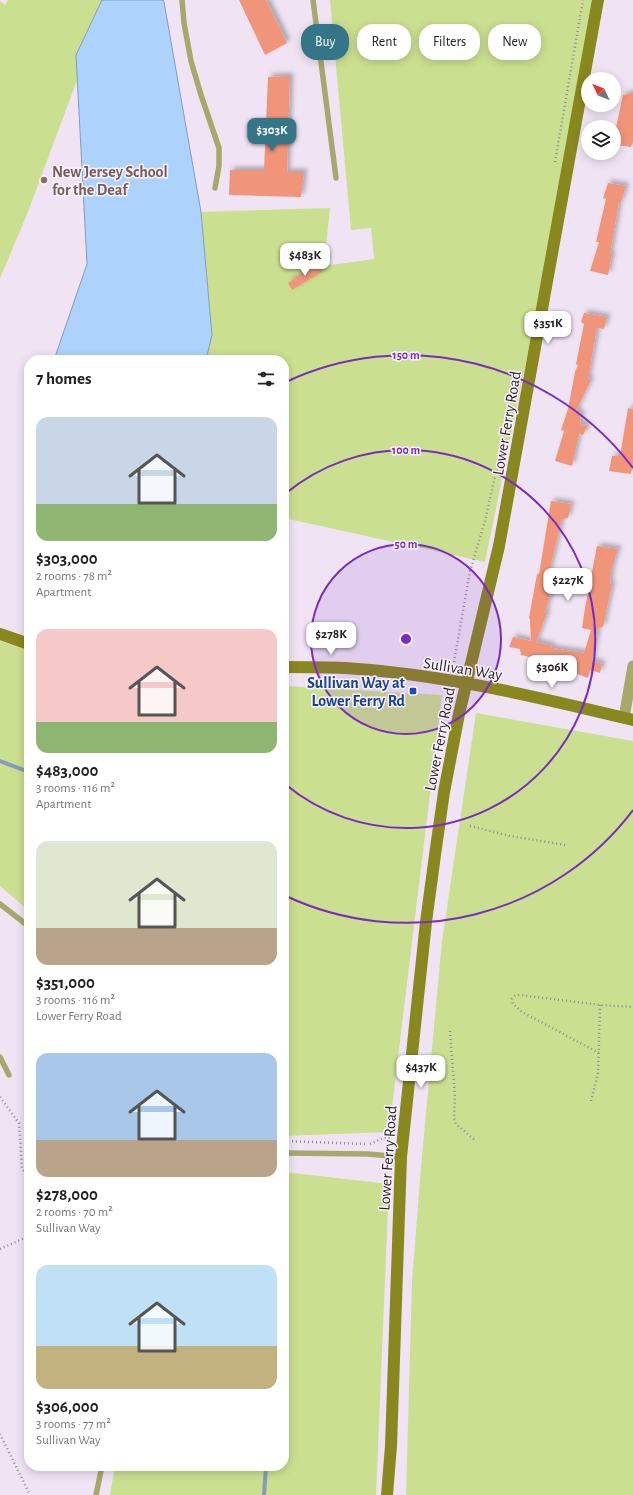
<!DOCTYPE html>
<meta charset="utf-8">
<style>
body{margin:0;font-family:"Alegreya Sans",sans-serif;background:#f2f2f2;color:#202124;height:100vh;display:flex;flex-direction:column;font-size:15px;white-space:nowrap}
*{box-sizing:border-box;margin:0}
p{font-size:13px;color:#757577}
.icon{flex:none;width:22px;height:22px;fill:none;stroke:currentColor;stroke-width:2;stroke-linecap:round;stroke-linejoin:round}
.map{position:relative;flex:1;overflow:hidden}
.sheet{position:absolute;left:24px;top:355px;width:265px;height:1116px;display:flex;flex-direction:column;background:#fff;border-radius:16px;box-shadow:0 2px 10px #0003}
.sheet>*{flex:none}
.banner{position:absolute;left:301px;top:24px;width:272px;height:36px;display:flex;gap:8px}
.needle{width:26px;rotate:313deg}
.buttons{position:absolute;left:581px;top:72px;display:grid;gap:8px}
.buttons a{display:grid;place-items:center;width:40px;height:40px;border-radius:50%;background:#fff;box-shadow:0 2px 10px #0003;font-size:20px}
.price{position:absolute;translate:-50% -34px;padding:0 9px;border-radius:8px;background:#fff;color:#222;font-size:13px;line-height:26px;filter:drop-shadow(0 1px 2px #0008)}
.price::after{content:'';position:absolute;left:50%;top:24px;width:12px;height:9px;margin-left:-6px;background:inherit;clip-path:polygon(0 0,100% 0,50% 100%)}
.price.active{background:#347588;color:#fff}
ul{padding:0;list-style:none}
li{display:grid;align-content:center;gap:8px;height:212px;padding:0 12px}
li span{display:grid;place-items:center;height:124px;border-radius:12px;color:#555}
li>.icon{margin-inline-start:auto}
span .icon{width:72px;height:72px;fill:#fffc;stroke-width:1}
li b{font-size:17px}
h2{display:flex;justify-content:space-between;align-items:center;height:48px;padding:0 12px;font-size:17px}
.tag{padding:0 14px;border-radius:16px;background:#fff;box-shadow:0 2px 10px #0003;font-size:14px;line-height:36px}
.tag.active{background:#347588;color:#fff}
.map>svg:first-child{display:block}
.green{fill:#cbdf90}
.water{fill:#add3fc;stroke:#849dbc}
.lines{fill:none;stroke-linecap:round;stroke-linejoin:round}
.stream{stroke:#849dbc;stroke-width:4}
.building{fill:#f0957a;filter:url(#shadow)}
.path{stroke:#928995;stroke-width:2.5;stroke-dasharray:1 3;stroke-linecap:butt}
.lane{stroke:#a8a86d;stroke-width:5.5}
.street{stroke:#a8a86d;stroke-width:11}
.secondary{stroke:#89881f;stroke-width:12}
.ring{fill:none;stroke:#7b2cbf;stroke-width:2}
.education-dot{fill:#8d6e63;stroke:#fcf2ff;stroke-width:1.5}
.transit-dot{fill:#1a4fb4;stroke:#fcf2ff;stroke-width:1.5}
.labels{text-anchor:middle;stroke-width:3;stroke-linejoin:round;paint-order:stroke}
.education-label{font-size:16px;font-weight:bold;fill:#785e54;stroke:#fcf2ff;text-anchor:start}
.street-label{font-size:16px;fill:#241f25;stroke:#fcf2ff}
.transit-label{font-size:16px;font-weight:bold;fill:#164399;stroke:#fcf2ff;text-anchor:end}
.centre{fill:#7b2cbf;stroke:#fcf2ff;stroke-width:2}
.ring-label{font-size:12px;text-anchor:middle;font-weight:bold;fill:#7b2cbf;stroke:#fcf2ff;stroke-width:3;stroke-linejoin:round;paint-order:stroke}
</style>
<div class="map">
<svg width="633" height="1495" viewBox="0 0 633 1495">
<defs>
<filter id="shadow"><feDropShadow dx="3.5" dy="-3.5" stdDeviation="2" flood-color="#0004"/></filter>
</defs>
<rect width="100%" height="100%" fill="#f0e4f4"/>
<g class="green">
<polygon points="8,0 107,0 26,217 0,278 0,1 5,5"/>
<polygon points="330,0 600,0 485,562 284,518 284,360 206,360 212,335 201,212 330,208 324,266 374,259 371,228 351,230"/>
<polygon points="0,641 29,650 29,911 0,886"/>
<polygon points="284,686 442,695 389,1132 284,1136"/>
<polygon points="476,713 633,741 633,1495 406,1495 412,1281 421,1167 442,941"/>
<polygon points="284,1172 389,1184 376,1495 110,1495 115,1466 284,1466"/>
</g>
<polygon class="water" points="102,0 163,0 164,2 201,212 212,335 206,360 54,360 87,264 76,55"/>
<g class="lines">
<g class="stream">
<polyline points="0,761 29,772"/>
<polyline points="264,1495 266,1466"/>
</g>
</g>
<g class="building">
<polygon points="239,0 266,0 287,43 265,55"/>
<polygon points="290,76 287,172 304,172 301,197 229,195 230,170 264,170 268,77"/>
<polygon points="633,93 633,142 631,147 616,145 618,139 614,137 623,95"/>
<polygon points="608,183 626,186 621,202 619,202 610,254 612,254 608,275 590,271 599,242 596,242 606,199 603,198"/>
<polygon points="317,263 322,272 292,290 288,283"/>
<polygon points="584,313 607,317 604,329 597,328 588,379 591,380 576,411 581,413 580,424 588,425 583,435 579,434 572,466 555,461 564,431 561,430 568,409 575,372 578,365 576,364 584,324 581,322"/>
<polygon points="628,408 633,409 633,462 631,474 609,471 612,456 620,456"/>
<polygon points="551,501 571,504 568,518 562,519 548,576 555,578 545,613 547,613 536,642 552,646 551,648 584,653 591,630 582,628 585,608 597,546 618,549 611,571 610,584 612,584 603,627 599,627 597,632 592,661 602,664 600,673 590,670 588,678 564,669 565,665 521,655 520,649 509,647 513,637 531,641 530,619 529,618 537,574 539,574"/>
</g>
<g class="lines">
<g class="path">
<polyline points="555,162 583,0"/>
<polyline points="454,662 470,571 485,521 510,411"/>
<polyline points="470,826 510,836 566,845"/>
<polyline points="450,1031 455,1097 454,1118 456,1124 476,1141"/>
<polyline points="599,1053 522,1012 513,1004 512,999 515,996 520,995 600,1005 633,1007"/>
<polyline points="0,1097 19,1123 22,1169 29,1176"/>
<polyline points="591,1101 598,1073 600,1005"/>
<polyline points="284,1141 365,1144"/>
<polyline points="370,1144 383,1138 391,1138"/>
<polyline points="0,1249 29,1236"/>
<polyline points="0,1434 30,1495"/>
</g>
<g class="lane">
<polyline points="182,0 184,23 191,61 201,95 219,148 219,166 215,188"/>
<polyline points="313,0 336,178"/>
<polyline points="0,904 27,925 29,928"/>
<polyline points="0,1057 9,1075"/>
<polyline points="284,1153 368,1154 401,1157"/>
<polyline points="96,1495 102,1466"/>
</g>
<polyline class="street" points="624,718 633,666"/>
<g class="secondary">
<polyline points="0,634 29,644"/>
<path d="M284,667C304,667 324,667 345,668C442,674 538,697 633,720"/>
<polyline points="387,1495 391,1446 401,1157 426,922 435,855 444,792 459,714 499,546 598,0"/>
</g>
</g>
<circle cx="406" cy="639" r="95" fill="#7b2cbf" fill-opacity=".12"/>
<g class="ring">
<circle cx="406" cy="639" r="95"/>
<path d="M285 494A189 189 0 1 1 285 784"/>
<path d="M633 810A284 284 0 0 1 286 896M286 382A284 284 0 0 1 633 468"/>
</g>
<circle class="education-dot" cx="44" cy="180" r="4"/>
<rect class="transit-dot" x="409" y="687" width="8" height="8" rx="2"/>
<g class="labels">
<g class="education-label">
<text x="52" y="177">New Jersey School<tspan x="52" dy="18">for the Deaf</tspan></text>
</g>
<g class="street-label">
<text transform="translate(506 423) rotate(-80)" y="6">Lower Ferry Road</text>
<text transform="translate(463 668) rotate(9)" y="6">Sullivan Way</text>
<text transform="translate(439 739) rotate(-79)" y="6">Lower Ferry Road</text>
<text transform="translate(387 1158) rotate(-86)" y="6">Lower Ferry Road</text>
</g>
<g class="transit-label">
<text x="405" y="688">Sullivan Way at<tspan x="405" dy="18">Lower Ferry Rd</tspan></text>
</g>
</g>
<circle cx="406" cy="639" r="6" class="centre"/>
<g class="ring-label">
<text x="406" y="359">150 m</text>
<text x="406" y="454">100 m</text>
<text x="406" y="548">50 m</text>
</g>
</svg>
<div class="buttons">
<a><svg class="needle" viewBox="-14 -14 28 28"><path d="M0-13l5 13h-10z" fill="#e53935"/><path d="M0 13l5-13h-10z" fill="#757577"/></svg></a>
<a><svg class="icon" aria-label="layers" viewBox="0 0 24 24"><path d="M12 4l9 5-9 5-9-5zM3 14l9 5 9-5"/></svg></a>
</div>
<b class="price active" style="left:272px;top:152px">$303K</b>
<b class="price" style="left:305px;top:277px">$483K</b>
<b class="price" style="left:548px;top:345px">$351K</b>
<b class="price" style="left:568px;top:602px">$227K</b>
<b class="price" style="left:331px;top:656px">$278K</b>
<b class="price" style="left:552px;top:689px">$306K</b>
<b class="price" style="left:421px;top:1089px">$437K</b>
<div class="banner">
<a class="tag active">Buy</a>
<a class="tag">Rent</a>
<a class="tag">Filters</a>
<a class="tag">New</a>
</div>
<section class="sheet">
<h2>7 homes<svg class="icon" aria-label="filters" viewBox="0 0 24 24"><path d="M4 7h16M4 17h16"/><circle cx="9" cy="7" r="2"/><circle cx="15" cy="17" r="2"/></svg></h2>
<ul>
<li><span style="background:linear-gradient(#c9d6e8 70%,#8fb573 0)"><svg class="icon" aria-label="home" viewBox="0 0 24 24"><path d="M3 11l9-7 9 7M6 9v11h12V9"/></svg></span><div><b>$303,000</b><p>2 rooms · 78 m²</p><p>Apartment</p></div></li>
<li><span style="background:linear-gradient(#f6c9c9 75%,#8fb573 0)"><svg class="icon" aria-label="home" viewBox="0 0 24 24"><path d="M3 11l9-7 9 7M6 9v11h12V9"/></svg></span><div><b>$483,000</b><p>3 rooms · 116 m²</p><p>Apartment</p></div></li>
<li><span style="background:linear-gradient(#dfe7d0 70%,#b9a48a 0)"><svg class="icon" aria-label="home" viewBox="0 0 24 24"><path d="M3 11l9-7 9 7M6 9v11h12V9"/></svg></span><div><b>$351,000</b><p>3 rooms · 116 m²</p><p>Lower Ferry Road</p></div></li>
<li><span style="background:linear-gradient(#a9c7e8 70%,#b9a48a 0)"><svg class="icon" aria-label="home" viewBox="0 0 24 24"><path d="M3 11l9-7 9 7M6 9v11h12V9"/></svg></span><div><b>$278,000</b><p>2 rooms · 70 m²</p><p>Sullivan Way</p></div></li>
<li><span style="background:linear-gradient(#bfe0f5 65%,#c2b280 0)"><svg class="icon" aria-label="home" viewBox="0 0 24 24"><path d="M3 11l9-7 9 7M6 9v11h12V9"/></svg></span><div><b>$306,000</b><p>3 rooms · 77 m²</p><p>Sullivan Way</p></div></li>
</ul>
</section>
</div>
